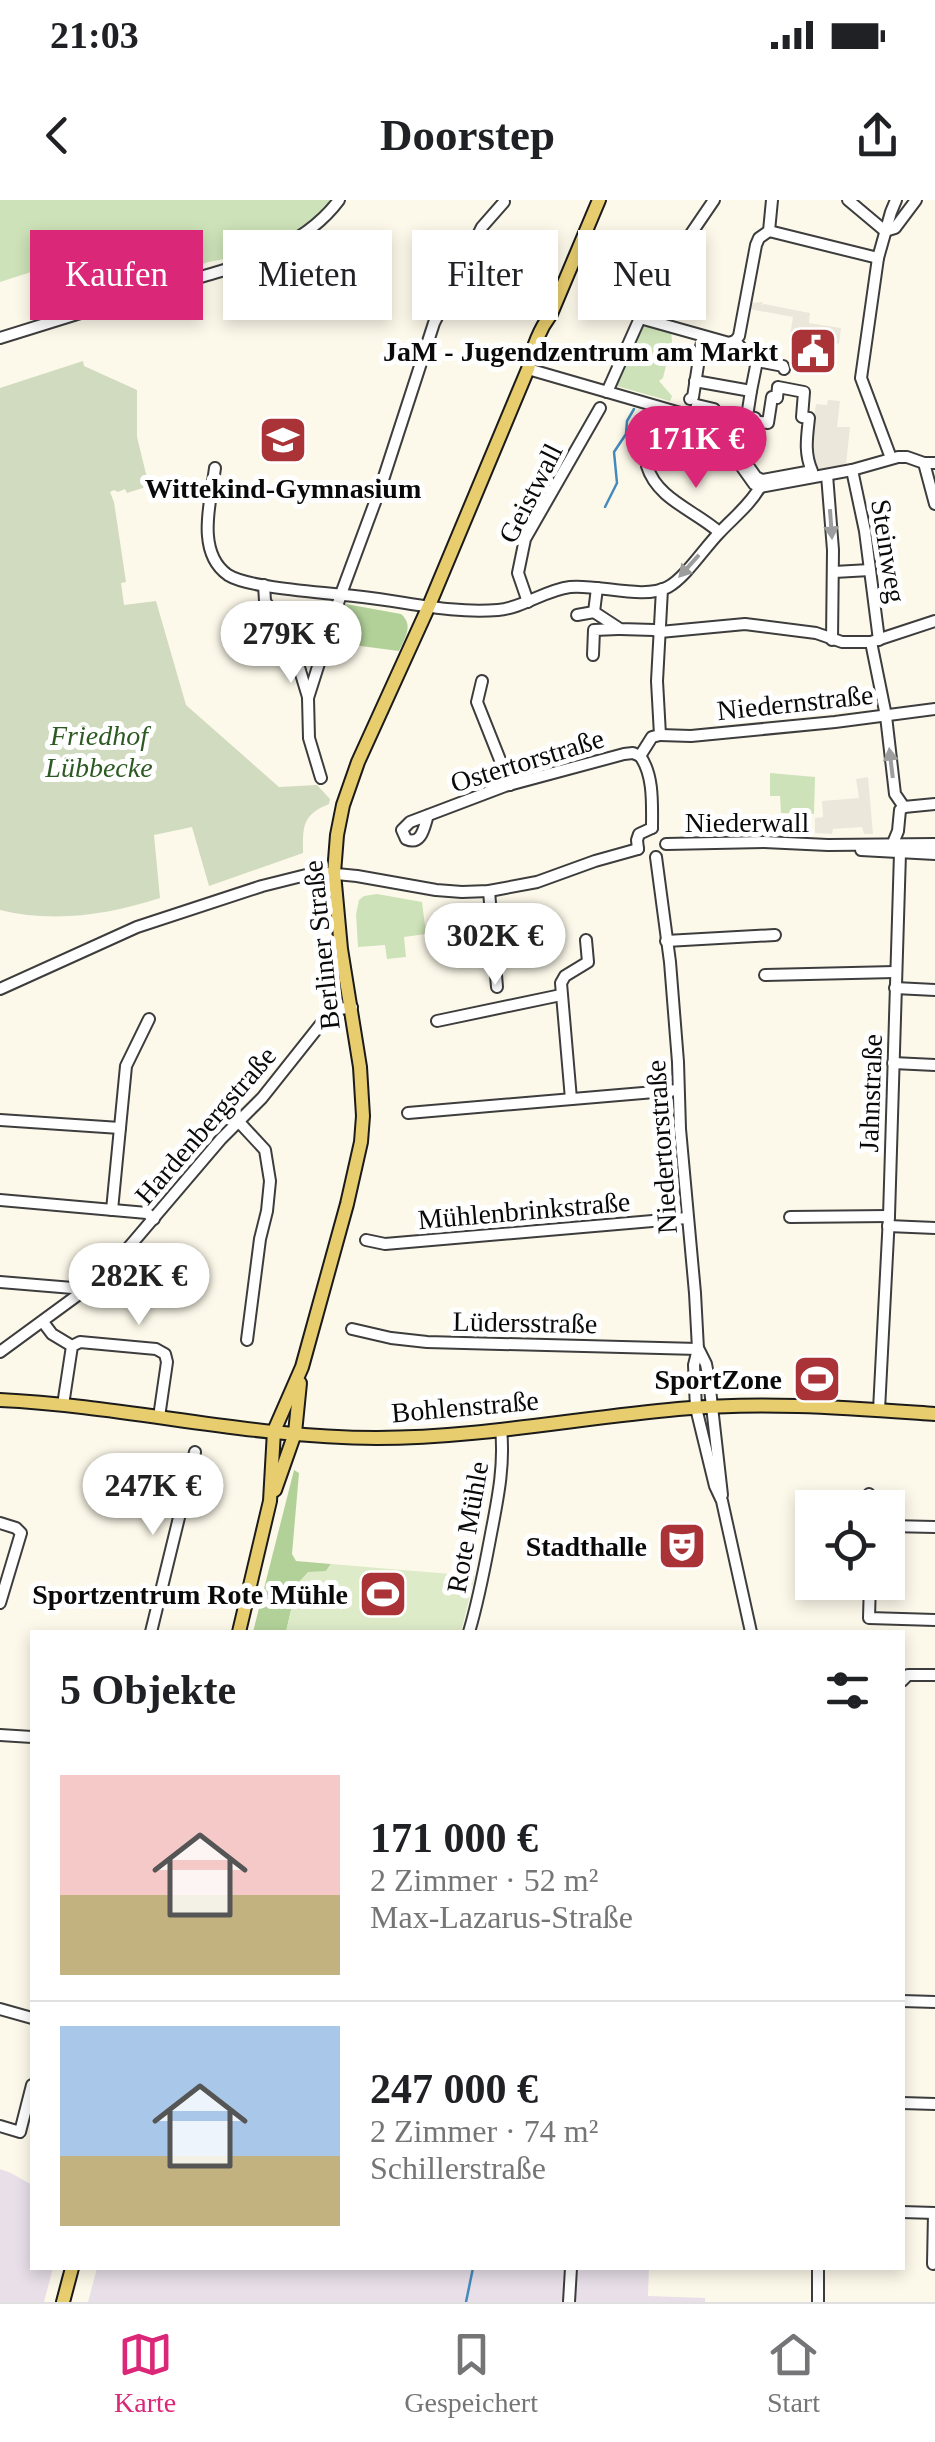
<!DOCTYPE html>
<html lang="de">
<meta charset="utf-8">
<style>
body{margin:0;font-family:"Times New Roman",serif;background:#f6f6f6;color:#202124;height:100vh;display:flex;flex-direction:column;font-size:38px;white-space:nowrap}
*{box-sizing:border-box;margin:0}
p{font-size:32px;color:#757577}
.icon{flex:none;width:55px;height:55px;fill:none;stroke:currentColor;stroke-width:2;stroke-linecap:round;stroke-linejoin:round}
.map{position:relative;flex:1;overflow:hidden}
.sheet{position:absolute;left:30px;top:1430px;width:875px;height:640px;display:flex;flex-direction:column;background:#fff;border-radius:0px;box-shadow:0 5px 15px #0003}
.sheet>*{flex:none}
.banner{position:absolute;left:30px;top:30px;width:875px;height:90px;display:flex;gap:20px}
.tools{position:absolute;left:795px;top:1290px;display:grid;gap:20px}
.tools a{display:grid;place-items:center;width:110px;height:110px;border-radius:0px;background:#fff;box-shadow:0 5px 15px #0003;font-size:50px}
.price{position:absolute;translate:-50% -85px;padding:0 22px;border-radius:35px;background:#fff;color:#222;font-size:32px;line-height:65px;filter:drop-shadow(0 2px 5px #0008)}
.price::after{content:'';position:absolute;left:50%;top:60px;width:30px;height:22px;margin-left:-15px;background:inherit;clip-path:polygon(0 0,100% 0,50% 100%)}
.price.active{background:#db2777;color:#fff}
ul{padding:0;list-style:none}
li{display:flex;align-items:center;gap:30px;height:250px;padding:0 30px}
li+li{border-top:2px solid #e0e0e0}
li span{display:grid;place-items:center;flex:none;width:280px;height:200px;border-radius:0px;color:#555}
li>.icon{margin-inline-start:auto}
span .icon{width:120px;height:120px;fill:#fffc;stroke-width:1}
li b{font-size:42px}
h2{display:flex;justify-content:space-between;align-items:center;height:120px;padding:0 30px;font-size:42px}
.pill{padding:0 35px;border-radius:0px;background:#fff;box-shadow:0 5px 15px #0003;font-size:35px;line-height:90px}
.pill.active{background:#db2777;color:#fff}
.status{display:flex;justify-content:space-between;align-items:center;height:70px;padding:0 50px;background:#fff;direction:ltr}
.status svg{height:28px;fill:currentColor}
header{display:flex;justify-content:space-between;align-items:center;height:130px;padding:0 30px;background:#fff;font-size:45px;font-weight:600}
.tabs{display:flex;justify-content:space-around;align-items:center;height:140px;border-top:2px solid #e0e0e0;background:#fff;font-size:28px;color:#757577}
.tabs a{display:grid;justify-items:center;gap:5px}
.tabs .active{color:#db2777}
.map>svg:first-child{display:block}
.industrial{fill:#e8dfe8}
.green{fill:#cde2b8}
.forest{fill:#b2d199}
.cemetery{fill:#d1dbbf}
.pitch{fill:#deebc9}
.plaza{fill:#ebe7db}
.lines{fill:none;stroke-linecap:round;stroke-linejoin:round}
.stream{stroke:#448bbd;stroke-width:2.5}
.minor-casing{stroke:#3d3d3d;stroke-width:14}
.major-casing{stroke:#1b1b1b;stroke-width:16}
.minor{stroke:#fff;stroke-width:10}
.major{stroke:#e8cd6e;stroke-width:12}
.oneway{fill:#9d9d9d}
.labels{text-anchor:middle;stroke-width:10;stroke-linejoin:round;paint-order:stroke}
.poi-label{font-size:28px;font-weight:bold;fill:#0a0a0a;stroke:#fff;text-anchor:end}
.street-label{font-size:28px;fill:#0a0a0a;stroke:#fff}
.park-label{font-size:28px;font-style:italic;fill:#2d5923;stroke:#fff}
</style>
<div class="status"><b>21:03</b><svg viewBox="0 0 49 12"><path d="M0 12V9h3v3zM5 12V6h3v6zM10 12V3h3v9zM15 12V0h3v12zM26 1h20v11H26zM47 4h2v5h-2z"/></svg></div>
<header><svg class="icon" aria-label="back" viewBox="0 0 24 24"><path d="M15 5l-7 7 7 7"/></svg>Doorstep<svg class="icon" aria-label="share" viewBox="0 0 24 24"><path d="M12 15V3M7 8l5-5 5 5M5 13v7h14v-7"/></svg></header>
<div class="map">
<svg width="935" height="2102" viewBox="0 0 935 2102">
<rect width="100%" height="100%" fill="#fdf9ea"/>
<g class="industrial">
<polygon points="0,1969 11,1973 32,1985 32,2068 53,2068 44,2102 0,2102"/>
<polygon points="97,2068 649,2068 648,2096 705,2098 705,2102 88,2102"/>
</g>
<g class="green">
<polygon points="0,0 335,0 328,11 284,42 252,54 208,62 144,87 131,40 0,82"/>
<polygon points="641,124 671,132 672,141 663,178 659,181 672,196 670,201 613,185"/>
<polygon points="770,573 815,577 814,614 781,613 780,596 770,596"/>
<polygon points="377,694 422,702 426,734 404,737 406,757 387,759 385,745 358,747 356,714 359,700 364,696"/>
</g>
<g class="forest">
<path d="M346,404L401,414C414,425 405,438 399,451L330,442L341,407Z"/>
<polygon points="294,1270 299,1273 292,1354 296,1361 331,1364 326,1371 297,1384 286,1432 253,1432"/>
</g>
<path class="cemetery" d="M83,161L84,166L137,190V237L149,286L127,293L125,289L118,292L114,290L110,292L114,302L126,382L121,383L124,405L156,401L186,505L279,587L317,585L330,599L329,604C302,615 303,626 303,653L209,686L192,627L154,635L160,698C108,715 53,723 0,710V188Z"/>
<polygon class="pitch" points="331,1364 475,1376 461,1432 286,1432 297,1384 308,1372 326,1371"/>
<g class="plaza">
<polygon points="763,102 761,105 764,104 810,113 809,123 841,128 839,144 790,135 793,117 749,109 750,103"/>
<polygon points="828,200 840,201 837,227 850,227 846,265 812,271 809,218 814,218 816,204 827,205"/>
<polygon points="868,577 873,634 864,634 862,627 833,629 832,634 815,633 815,618 823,617 822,601 859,598 856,579"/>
</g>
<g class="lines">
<g class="stream">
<polyline points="605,307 617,283 614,252 626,234 627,221 634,209"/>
<polyline points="466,2102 473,2068"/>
</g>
<g class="minor-casing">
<g id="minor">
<polyline points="848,0 885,31"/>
<polyline points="769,31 878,58"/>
<polyline points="885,31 895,28 916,0"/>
<polyline points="640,118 729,143 735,141 739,136 756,45 759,38 769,31 772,0"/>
<path d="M0,138C49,123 99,107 148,92C214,72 296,58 339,0"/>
<polyline points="735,141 752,160 783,166 784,169"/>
<polyline points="528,169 701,219 712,225 754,284 760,287 852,270 898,257 907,257 924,263 935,263"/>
<polyline points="695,181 751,191 757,161"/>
<path d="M778,187L804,192L802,217L809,218C807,237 804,253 812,271L762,280L756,277L717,222L695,216L697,205L714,209L713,212L755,218L754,221L768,223L772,197L777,198Z"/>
<polyline points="607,192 640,118 684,44 714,0"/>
<polyline points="690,199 693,197 701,146"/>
<polyline points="748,210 751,191"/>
<path d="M655,251L647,266C657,299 694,310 719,332"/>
<polyline points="891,258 861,178 878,58 891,12 896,0"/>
<polyline points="924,263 935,304"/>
<path d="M215,268C211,300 195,352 228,375C250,389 333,393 363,397C408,402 452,414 498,410C523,408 545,390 570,387C598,384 644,400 668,387C686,377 705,347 720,332C734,317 750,305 760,287"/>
<polyline points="852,270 865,331 879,440"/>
<polyline points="827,275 833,350 832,440"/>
<polyline points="834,372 870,370"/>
<polyline points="264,385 265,401 283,429 295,454 308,497"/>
<polyline points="597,388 594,412 620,429 654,430 660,432 745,424 816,433 842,442 871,442 935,421"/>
<polyline points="528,402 518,373 525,339 600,208"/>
<polyline points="577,415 594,412"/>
<polyline points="871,442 886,516 895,594 904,607"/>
<polyline points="593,455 594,430 618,429"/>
<polyline points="482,481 477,502 510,585"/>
<polyline points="660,535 691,536 835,522 935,509"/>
<polyline points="660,535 657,481 662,389"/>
<path d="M640,556C654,575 652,605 652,628"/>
<polyline points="640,556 652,537 660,535"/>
<polyline points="321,578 309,538 308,498 341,394 381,286 434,123 482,27 504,2"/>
<polyline points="904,607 935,604"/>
<path d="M428,615C424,627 422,646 406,639L402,630L410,622L505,586L624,554L633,553L640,556"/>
<polyline points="893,643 898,631 900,610 904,607"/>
<polyline points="666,644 764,642 828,645 935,644"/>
<polyline points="638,649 637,640 639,634 652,628"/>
<polyline points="861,650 935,654"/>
<polyline points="656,657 670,762 678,862 680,929 695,1093 698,1149 694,1165 696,1208 715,1286 722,1301 751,1432"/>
<polyline points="489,691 497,787"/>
<polyline points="666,741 775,735"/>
<polyline points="765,775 895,772"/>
<polyline points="895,788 935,790"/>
<polyline points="0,789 137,727 262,686 310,674 326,673 357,676 436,690 462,692 489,691 537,682 595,661 638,649"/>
<polyline points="437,821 561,795"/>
<polyline points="893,863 935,865"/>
<polyline points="571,899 561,783 565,776 588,762 586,740"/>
<polyline points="408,913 678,890"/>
<polyline points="0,920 120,928"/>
<polyline points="239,922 265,950 270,981 267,1011 260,1039 247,1140"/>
<polyline points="0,1000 147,1013 154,1019"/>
<polyline points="112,1010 126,866 149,819"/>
<polyline points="790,1017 889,1016"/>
<polyline points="888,1026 935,1028"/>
<polyline points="366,1040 385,1044 687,1018"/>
<polyline points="0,1082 85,1089"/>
<polyline points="43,1122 52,1134 72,1146"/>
<polyline points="352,1129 391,1138 427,1142 698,1149"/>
<polyline points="699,1150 706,1164 709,1180 722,1295"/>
<polyline points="0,1152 86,1089 129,1047 221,939 262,898 328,815 340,809 352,807"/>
<polyline points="63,1205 72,1146 80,1142 156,1149 165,1154 167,1162 159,1217"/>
<polyline points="879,1210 889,1016 900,653"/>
<polyline points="869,1294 870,1308"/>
<polyline points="0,1323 16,1328 21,1333 0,1403"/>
<polyline points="888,1326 935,1327"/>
<polyline points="870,1382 869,1418 935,1420"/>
<polyline points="151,1432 195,1252"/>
<path d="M469,1432C478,1402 484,1371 490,1339C497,1302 505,1267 501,1229"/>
<polyline points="902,1481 908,1475 935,1475"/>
<polyline points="0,1535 32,1537"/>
<polyline points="902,1801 935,1802"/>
<polyline points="0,1809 32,1818"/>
<polyline points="902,1903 935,1904"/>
<polyline points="0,1926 20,1932 32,1885"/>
<polyline points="902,2012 935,2013"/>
<polyline points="933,2064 934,2013"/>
<polyline points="818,2068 818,2102"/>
<polyline points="569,2102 571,2068"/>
</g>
</g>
<g class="major-casing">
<g id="major">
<path d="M0,1200C126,1206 250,1238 377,1238C477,1238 578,1218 678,1209C764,1201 849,1208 935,1214"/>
<polyline points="275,1290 295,1233 300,1183"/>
<path d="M239,1432L270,1301L274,1231L302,1167L347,1004L361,942L363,916L360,867L341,749L334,673L337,635L343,605L358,562L428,408L528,169C532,149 539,130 551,114L599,0"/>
<polyline points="63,2102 72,2068"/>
</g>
</g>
<use href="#minor" class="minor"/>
<use href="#major" class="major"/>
</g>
<defs><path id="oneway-solid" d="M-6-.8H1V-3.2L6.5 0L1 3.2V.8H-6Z" transform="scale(2.5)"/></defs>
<g class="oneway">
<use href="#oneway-solid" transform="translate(831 324) rotate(86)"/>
<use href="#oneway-solid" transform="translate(689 366) rotate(132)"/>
<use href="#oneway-solid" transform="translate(891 563) rotate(-97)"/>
</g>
<defs>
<g id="civic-square" transform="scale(2.5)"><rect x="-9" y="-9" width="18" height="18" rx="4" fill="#a93337" stroke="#fff"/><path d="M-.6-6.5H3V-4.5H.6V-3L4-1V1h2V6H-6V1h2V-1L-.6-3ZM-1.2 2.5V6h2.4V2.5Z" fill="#fff"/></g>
<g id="school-square" transform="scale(2.5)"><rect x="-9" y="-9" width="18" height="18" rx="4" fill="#a93337" stroke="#fff"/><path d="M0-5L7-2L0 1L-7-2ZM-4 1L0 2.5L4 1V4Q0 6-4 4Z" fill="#fff"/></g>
<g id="stadium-square" transform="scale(2.5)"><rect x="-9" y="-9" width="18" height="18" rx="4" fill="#a93337" stroke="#fff"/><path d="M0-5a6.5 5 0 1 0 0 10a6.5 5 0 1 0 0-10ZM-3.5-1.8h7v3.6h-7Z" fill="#fff"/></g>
<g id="theatre-square" transform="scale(2.5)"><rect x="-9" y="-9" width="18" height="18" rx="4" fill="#a93337" stroke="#fff"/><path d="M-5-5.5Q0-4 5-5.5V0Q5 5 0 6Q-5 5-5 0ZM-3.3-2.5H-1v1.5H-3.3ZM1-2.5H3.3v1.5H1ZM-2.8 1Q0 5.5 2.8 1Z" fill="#fff"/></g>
</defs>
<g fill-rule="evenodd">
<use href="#civic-square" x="813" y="151"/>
<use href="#school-square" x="283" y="240"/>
<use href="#stadium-square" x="817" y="1179"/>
<use href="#theatre-square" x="682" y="1346"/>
<use href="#stadium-square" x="383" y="1394"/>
</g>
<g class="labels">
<g class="poi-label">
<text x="778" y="161">JaM - Jugendzentrum am Markt</text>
<text x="283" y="298" text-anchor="middle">Wittekind-Gymnasium</text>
<text x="782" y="1189">SportZone</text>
<text x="647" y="1356">Stadthalle</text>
<text x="348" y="1404">Sportzentrum Rote Mühle</text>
</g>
<g class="street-label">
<text transform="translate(530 293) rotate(-63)" y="10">Geistwall</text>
<text transform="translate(889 351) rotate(81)" y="10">Steinweg</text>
<text transform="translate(795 502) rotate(-6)" y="10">Niedernstraße</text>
<text transform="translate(527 560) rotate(-17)" y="10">Ostertorstraße</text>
<text x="747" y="632">Niederwall</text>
<text transform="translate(321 745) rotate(-96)" y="10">Berliner Straße</text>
<text transform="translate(870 893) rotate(-88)" y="10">Jahnstraße</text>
<text transform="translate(205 925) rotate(-49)" y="10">Hardenbergstraße</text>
<text transform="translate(661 947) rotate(-94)" y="10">Niedertorstraße</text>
<text transform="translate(524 1010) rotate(-5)" y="10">Mühlenbrinkstraße</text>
<text transform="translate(525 1122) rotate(1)" y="10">Lüdersstraße</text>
<text transform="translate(465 1206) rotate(-5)" y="10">Bohlenstraße</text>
<text transform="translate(467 1327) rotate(-80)" y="10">Rote Mühle</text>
</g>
<g class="park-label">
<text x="99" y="545">Friedhof<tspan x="99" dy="32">Lübbecke</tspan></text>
</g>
</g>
</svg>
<div class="tools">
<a><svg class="icon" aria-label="locate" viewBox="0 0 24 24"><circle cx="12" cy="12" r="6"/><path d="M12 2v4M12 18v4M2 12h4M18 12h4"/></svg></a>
</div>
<b class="price active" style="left:696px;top:291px">171K €</b>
<b class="price" style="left:291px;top:486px">279K €</b>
<b class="price" style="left:495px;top:788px">302K €</b>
<b class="price" style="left:139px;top:1128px">282K €</b>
<b class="price" style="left:153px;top:1338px">247K €</b>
<div class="banner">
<a class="pill active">Kaufen</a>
<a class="pill">Mieten</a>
<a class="pill">Filter</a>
<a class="pill">Neu</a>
</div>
<section class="sheet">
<h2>5 Objekte<svg class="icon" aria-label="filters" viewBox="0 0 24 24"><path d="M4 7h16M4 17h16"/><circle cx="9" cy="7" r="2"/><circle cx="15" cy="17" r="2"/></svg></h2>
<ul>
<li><span style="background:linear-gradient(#f6c9c9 60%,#c2b280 0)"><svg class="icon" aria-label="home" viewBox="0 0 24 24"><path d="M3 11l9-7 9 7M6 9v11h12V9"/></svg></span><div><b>171 000 €</b><p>2 Zimmer · 52 m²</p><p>Max-Lazarus-Straße</p></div></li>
<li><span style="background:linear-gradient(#a9c7e8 65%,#c2b280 0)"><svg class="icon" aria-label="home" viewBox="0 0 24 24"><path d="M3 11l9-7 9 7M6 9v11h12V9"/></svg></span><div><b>247 000 €</b><p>2 Zimmer · 74 m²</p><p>Schillerstraße</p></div></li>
</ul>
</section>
</div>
<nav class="tabs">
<a class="active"><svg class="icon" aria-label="map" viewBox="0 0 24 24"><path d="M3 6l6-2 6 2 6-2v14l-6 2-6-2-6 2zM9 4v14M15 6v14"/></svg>Karte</a>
<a><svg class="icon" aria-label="saved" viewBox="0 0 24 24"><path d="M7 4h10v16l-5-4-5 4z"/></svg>Gespeichert</a>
<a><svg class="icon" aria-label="home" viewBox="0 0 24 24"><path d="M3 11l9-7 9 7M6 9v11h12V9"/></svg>Start</a>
</nav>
